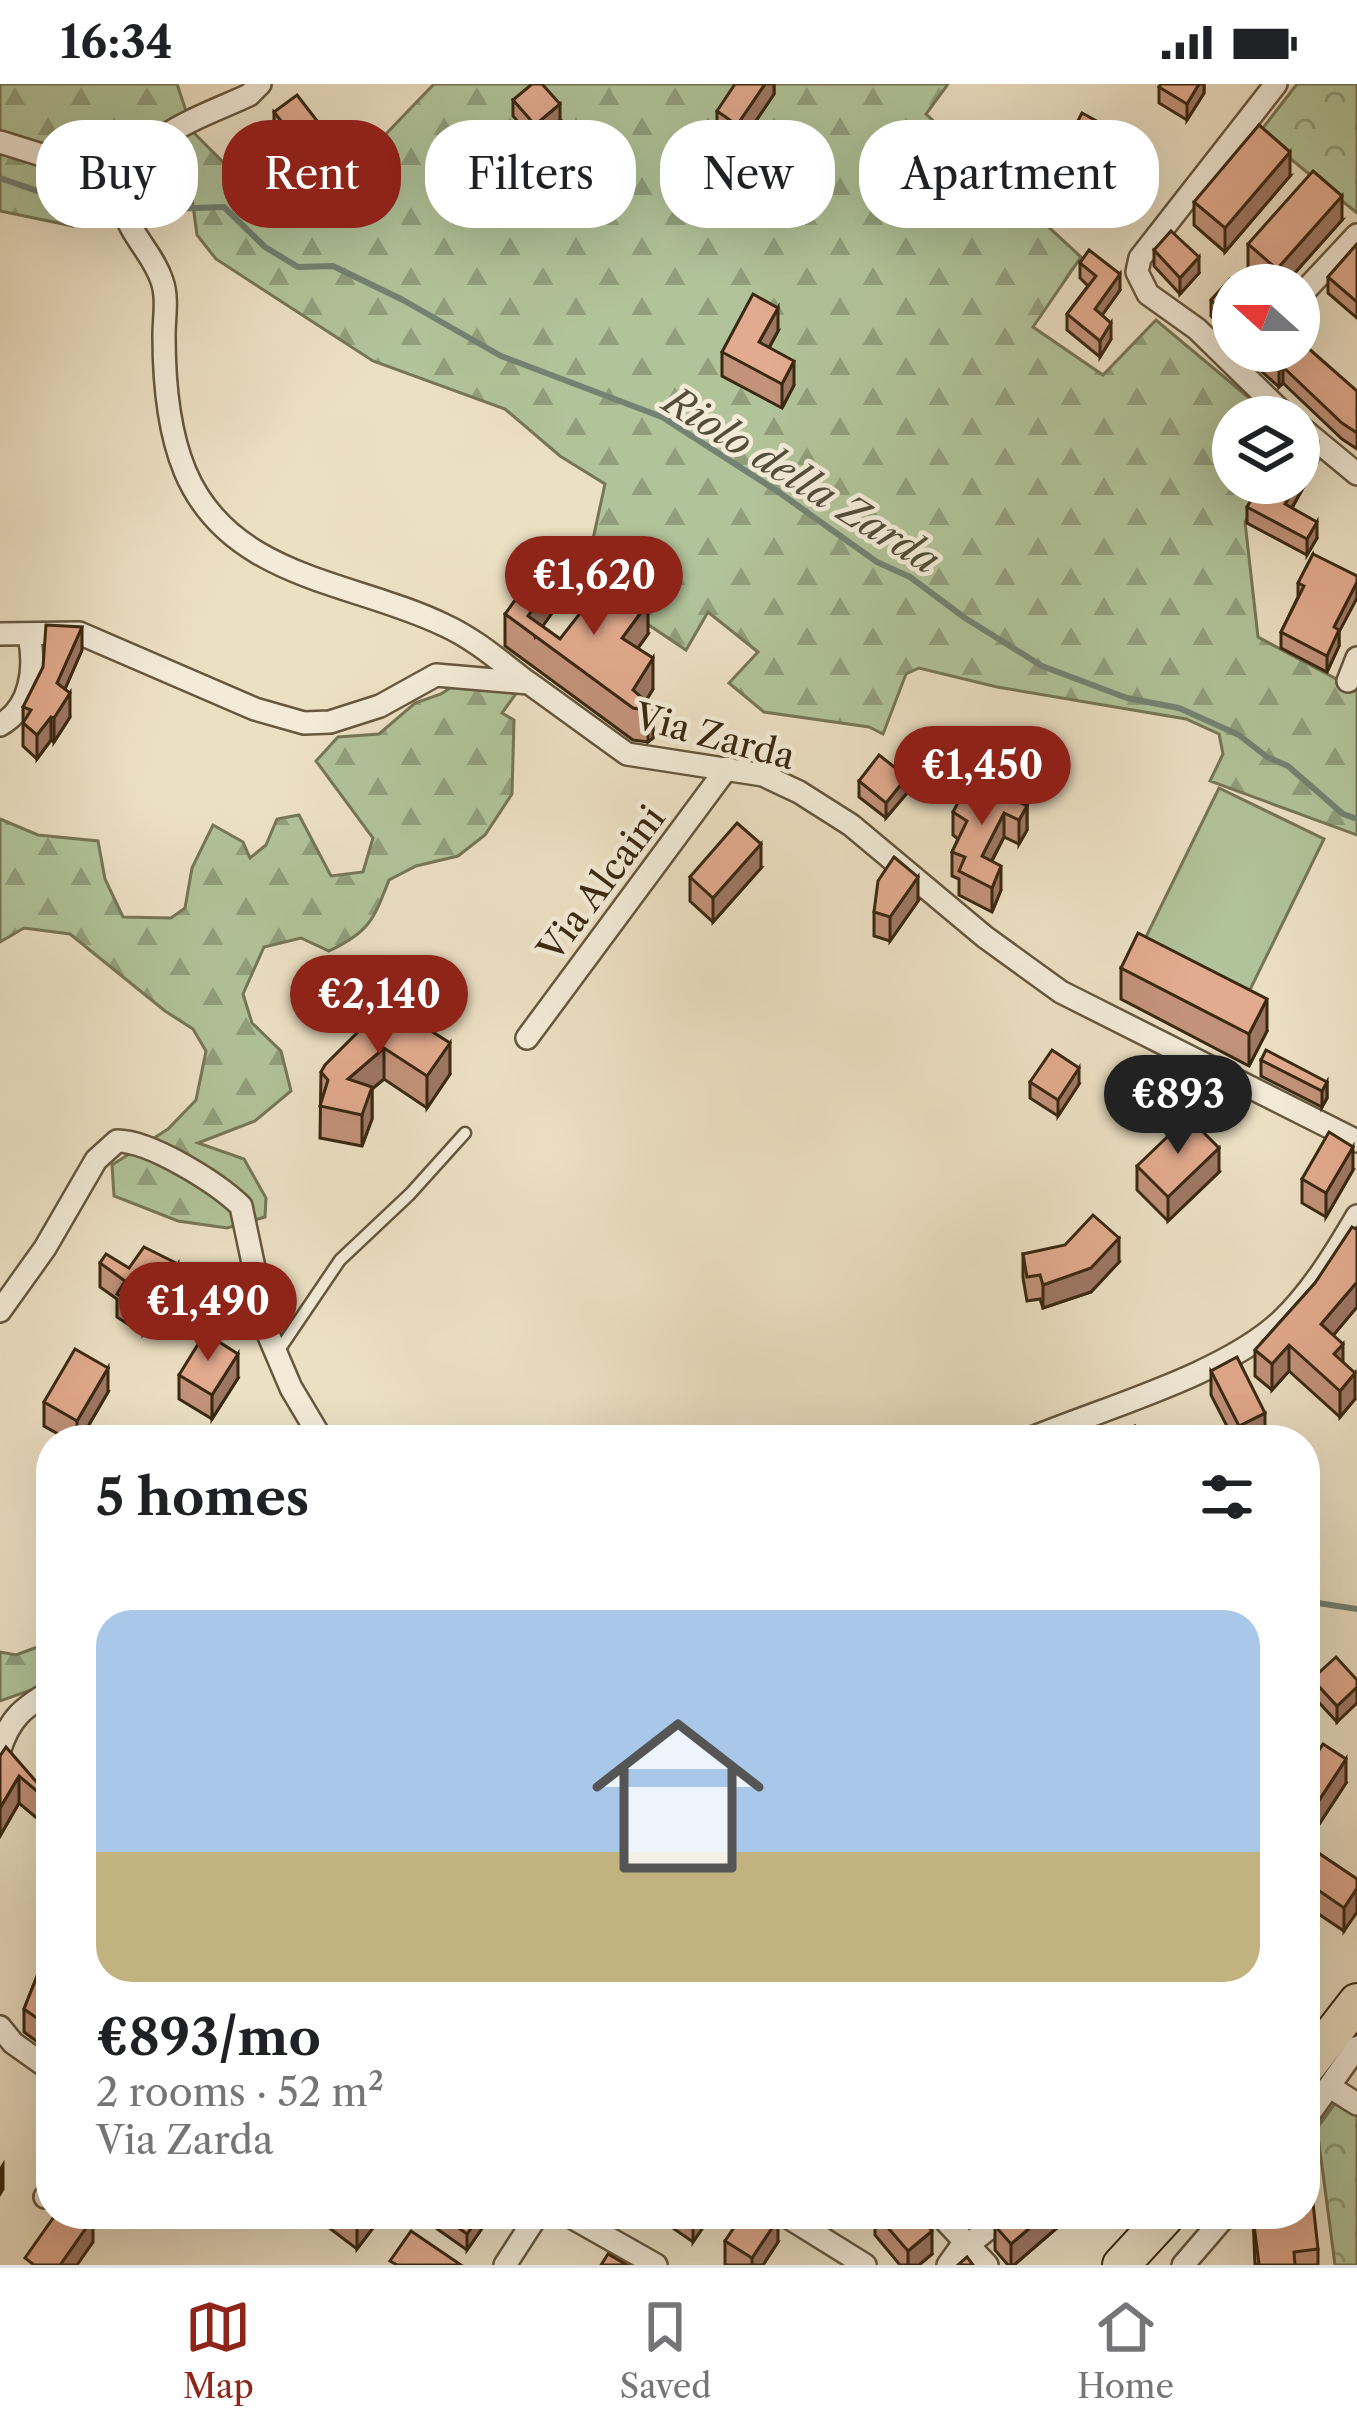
<!DOCTYPE html>
<meta charset="utf-8">
<style>
body{margin:0;font-family:"Libre Caslon Text",serif;background:#f6f6f6;color:#202124;height:100vh;display:flex;flex-direction:column;font-size:45px;white-space:nowrap}
*{box-sizing:border-box;margin:0}
p{font-size:39px;color:#757577}
.icon{flex:none;width:66px;height:66px;fill:none;stroke:currentColor;stroke-width:2;stroke-linecap:round;stroke-linejoin:round}
.map{position:relative;flex:1;overflow:hidden}
.details{position:absolute;left:36px;top:1341px;width:1284px;height:804px;display:flex;flex-direction:column;background:#fff;border-radius:48px;box-shadow:0 12px 48px #0002}
.details>*{flex:none}
.banner{position:absolute;left:36px;top:36px;width:1287px;height:108px;display:flex;gap:24px}
.needle{width:78px;rotate:291deg}
.controls{position:absolute;left:1212px;top:180px;display:grid;gap:24px}
.controls a{display:grid;place-items:center;width:108px;height:108px;border-radius:50%;background:#fff;box-shadow:0 12px 48px #0002;font-size:60px}
.price{position:absolute;translate:-50% -102px;padding:0 27px;border-radius:42px;background:#8f2418;color:#fff;font-size:39px;line-height:78px;filter:drop-shadow(0 3px 6px #0008)}
.price::after{content:'';position:absolute;left:50%;top:72px;width:36px;height:27px;margin-left:-18px;background:inherit;clip-path:polygon(0 0,100% 0,50% 100%)}
.price.selected{background:#222;color:#fff}
ul{padding:0;list-style:none}
li{display:grid;align-content:center;gap:24px;height:636px;padding:0 60px}
li+li{border-top:3px solid #e0e0e0}
li span{display:grid;place-items:center;height:372px;border-radius:36px;color:#555}
li>.icon{margin-inline-start:auto}
span .icon{width:216px;height:216px;fill:#fffc;stroke-width:1}
li b{font-size:51px}
h2{display:flex;justify-content:space-between;align-items:center;height:144px;padding:0 60px;font-size:51px}
.tag{padding:0 42px;border-radius:48px;background:#fff;box-shadow:0 12px 48px #0002;font-size:42px;line-height:108px}
.tag.selected{background:#8f2418;color:#fff}
.status{display:flex;justify-content:space-between;align-items:center;height:84px;padding:0 60px;background:#fff;direction:ltr}
.status svg{height:33px;fill:currentColor}
.tabs{display:flex;justify-content:space-around;align-items:center;height:168px;border-top:3px solid #e0e0e0;background:#fff;font-size:33px;color:#757577}
.tabs a{display:grid;justify-items:center;gap:6px}
.tabs .selected{color:#8f2418}
.map>svg:first-child{display:block}
.forest{fill:url(#forest-firs);stroke:#767655;stroke-width:3}
.park{fill:url(#park-crowns);stroke:#767655;stroke-width:3}
.garden{fill:#b1c399;stroke:#767655;stroke-width:3}
.lines{fill:none;stroke-linecap:round;stroke-linejoin:round}
.stream{stroke:#738273;stroke-width:6}
.service-casing{stroke:#66573e;stroke-width:15}
.minor-casing{stroke:#66573e;stroke-width:26}
.trunk-casing{stroke:#3a2911;stroke-width:40}
.service{stroke:#f3ebd8;stroke-width:10}
.minor{stroke:#f3ebd8;stroke-width:21}
.trunk{stroke:#ece0c3;stroke-width:36}
.wall{fill:#c2927a;stroke:#3a2911;stroke-width:3}
.shaded-wall{fill:#9e7763;stroke:#3a2911;stroke-width:3}
.building{fill:#e2aa8e;stroke:#3a2911;stroke-width:3}
.labels{text-anchor:middle;stroke-width:9;stroke-linejoin:round;paint-order:stroke}
.street-label{font-size:36px;fill:#3a2911;stroke:#f3ebd8}
.water-label{font-size:39px;font-style:italic;fill:#524e3a;stroke:#f3ebd8}
</style>
<div class="status"><b>16:34</b><svg viewBox="0 0 49 12"><path d="M0 12V9h3v3zM5 12V6h3v6zM10 12V3h3v9zM15 12V0h3v12zM26 1h20v11H26zM47 4h2v5h-2z"/></svg></div>
<div class="map">
<svg width="1357" height="2181" viewBox="0 0 1357 2181">
<defs>
<pattern id="forest-firs" width="22" height="20" patternUnits="userSpaceOnUse" patternTransform="scale(3)"><rect width="22" height="20" fill="#b1c399"/><path d="M5 1l3.5 6h-7zM16 11l3.5 6h-7z" fill="#919e7b"/></pattern>
<pattern id="park-crowns" width="20" height="18" patternUnits="userSpaceOnUse" patternTransform="scale(3)"><rect width="20" height="18" fill="#b1c399"/><path d="M2 6a3 3 0 1 1 6 0M12 15a3 3 0 1 1 6 0" fill="none" stroke="#919e7b"/></pattern>
</defs>
<rect width="100%" height="100%" fill="#ece0c3"/>
<filter id="stains"><feTurbulence type="fractalNoise" baseFrequency=".00167" numOctaves="4"/><feColorMatrix values="0 0 0 0 .2 0 0 0 0 .09 0 0 0 0 .02 0 0 0 .5 -.17"/></filter>
<radialGradient id="worn" r=".72"><stop offset=".6" stop-color="#630" stop-opacity="0"/><stop offset="1" stop-color="#630" stop-opacity=".3"/></radialGradient>
<g class="forest">
<polygon points="0,0 177,0 193,48 224,79 268,90 308,122 332,106 434,0 948,0 926,30 1081,173 1033,243 1103,291 1156,236 1272,333 1233,333 1233,399 1269,399 1245,438 1258,553 1357,606 1357,751 1210,697 1223,670 1219,650 1186,635 997,603 919,584 906,590 883,650 869,643 764,628 729,599 758,568 708,528 686,566 607,513 573,523 547,507 562,503 586,487 605,400 560,372 505,325 373,277 216,175 197,151 190,99 173,90 108,100 73,142 0,127"/>
<path d="M475,588L515,611L502,629L514,636L512,710L485,751L458,772L416,782L389,796C373,837 369,848 329,867L301,854L264,863L243,910L252,939L281,967L291,1007L255,1037L198,1059L244,1075L266,1114L265,1133L227,1144L178,1137L114,1112L112,1081L168,1045L196,1016L206,967L193,945L165,927L70,850L24,844L0,858V735L38,751L98,757L105,795L123,833L171,834L185,824L192,784L213,741L243,758L250,774L266,761L277,735L299,731L331,792L363,788L373,754L316,677L338,653L379,650L415,619L441,610Z"/>
<polygon points="51,1558 51,1599 0,1617 0,1568 16,1571"/>
</g>
<g class="park">
<polygon points="1297,0 1357,0 1357,129 1259,49"/>
<polygon points="1336,2018 1357,2031 1357,2181 1335,2181 1317,2044"/>
</g>
<polygon class="garden" points="1219,704 1324,755 1244,918 1139,867"/>
<g class="lines">
<g class="stream">
<polyline points="0,94 113,133"/>
<polyline points="141,126 224,123 265,163 298,183 333,182 403,216 501,272 662,333 777,407 877,478 910,493 965,534 1042,582 1127,614 1179,624 1239,651 1267,673 1288,682 1343,730 1357,735"/>
<polyline points="1305,1517 1357,1525"/>
</g>
<g class="service-casing">
<polyline id="service" points="277,1269 340,1176 410,1110 465,1049"/>
</g>
<g class="minor-casing">
<g id="minor">
<path d="M260,0L249,11C205,32 110,60 124,125C130,151 154,171 162,197C168,214 164,234 164,252C164,296 168,346 185,387C230,495 353,497 444,541C475,555 501,578 527,598"/>
<polyline points="1276,0 1140,174 1137,188 1148,210 1197,245 1287,333"/>
<polyline points="0,58 61,77 122,108"/>
<polyline points="1299,213 1357,151"/>
<polyline points="1299,342 1357,390"/>
<polyline points="0,550 79,549 255,625 304,639 330,638 380,622 436,591 529,599 627,670 763,691 799,708 851,741 985,853 1061,908 1357,1057"/>
<polyline points="1348,597 1357,574"/>
<path d="M0,641C31,624 36,584 29,552"/>
<polyline points="527,954 727,684"/>
<path d="M0,1227L45,1164L96,1076L117,1057C151,1057 217,1099 241,1122L268,1250L291,1304L322,1356"/>
<path d="M1027,1356C1103,1324 1221,1292 1280,1238C1311,1209 1336,1168 1357,1132"/>
<path d="M0,1665C10,1634 23,1624 51,1607"/>
<polyline points="0,1943 13,1959 51,1986"/>
<polyline points="1330,2003 1357,2020"/>
<polyline points="1305,2036 1357,1963"/>
<polyline points="45,2113 51,2105"/>
<polyline points="566,2130 656,2181"/>
<polyline points="783,2130 865,2181"/>
<polyline points="939,2130 987,2181"/>
<polyline points="968,2161 1007,2130"/>
<polyline points="505,2181 538,2130"/>
<polyline points="948,2181 965,2157"/>
<polyline points="1183,2181 1227,2130"/>
</g>
</g>
<g class="trunk-casing">
<g id="trunk">
<polyline points="1305,1985 1357,1918"/>
<polyline points="1121,2181 1168,2130"/>
</g>
</g>
<use href="#service" class="service"/>
<use href="#minor" class="minor"/>
<use href="#trunk" class="trunk"/>
</g>
<g class="wall">
<polygon points="774,0 774,10 737,65 717,51 717,27"/>
<polygon points="1204,0 1204,9 1187,36 1159,19 1159,3"/>
<polygon points="513,16 560,36 535,57 513,32"/>
<polygon points="274,28 335,84 313,101 274,52"/>
<polygon points="1071,50 1115,63 1103,84 1071,66"/>
<polygon points="1290,92 1225,168 1194,141 1194,118"/>
<polygon points="1342,136 1284,201 1268,201 1248,184 1248,160"/>
<polygon points="1357,160 1357,234 1328,209 1328,193"/>
<polygon points="1154,166 1199,189 1180,210 1154,182"/>
<polygon points="1080,179 1120,206 1102,231 1111,255 1100,273 1067,246 1067,230 1088,202 1080,194"/>
<polygon points="1233,201 1233,253 1211,232 1211,216"/>
<polygon points="778,247 769,264 794,301 782,324 722,292 722,268"/>
<polygon points="1258,268 1357,307 1357,365 1342,355 1283,299 1279,303 1258,284"/>
<polygon points="1318,377 1292,424 1317,454 1307,471 1247,439 1247,423"/>
<polygon points="1313,470 1339,548 1339,562 1327,588 1281,564 1281,548 1298,513 1298,499"/>
<polygon points="552,529 542,542 560,555 648,550 638,564 653,605 646,617 653,623 653,654 648,658 633,656 505,562 505,530"/>
<polygon points="82,566 65,605 70,633 54,658 51,656 37,675 23,662 23,623"/>
<polygon points="859,697 907,709 886,734 859,713"/>
<polygon points="1027,722 1027,746 1019,760 1004,753 992,777 1001,806 992,828 959,811 959,795 952,792 952,768 958,755 953,751 953,728"/>
<polygon points="761,784 713,838 690,817 690,793"/>
<polygon points="918,817 890,857 874,852 874,828"/>
<polygon points="1121,884 1267,947 1249,982 1121,915"/>
<polygon points="421,940 450,990 427,1024 384,995 372,1005 372,1035 362,1062 320,1054 321,988 369,946"/>
<polygon points="1261,976 1327,998 1327,1014 1322,1023 1261,992"/>
<polygon points="1030,998 1079,1000 1058,1032 1030,1014"/>
<polygon points="1137,1082 1219,1088 1168,1137 1137,1106"/>
<polygon points="1353,1086 1326,1133 1302,1119 1302,1095"/>
<polygon points="1356,1145 1357,1223 1333,1251 1355,1315 1340,1333 1289,1287 1272,1306 1255,1292 1255,1266 1315,1199"/>
<polygon points="1023,1170 1119,1178 1091,1208 1043,1224 1040,1215 1027,1217 1023,1194"/>
<polygon points="100,1179 129,1184 178,1203 160,1233 156,1230 143,1250 117,1233 117,1215 100,1203"/>
<polygon points="1211,1287 1265,1353 1259,1356 1234,1356 1211,1311"/>
<polygon points="179,1291 238,1294 212,1335 179,1315"/>
<polygon points="108,1308 80,1356 69,1356 44,1342 44,1318"/>
<polygon points="1312,1595 1357,1596 1337,1638 1312,1611"/>
<polygon points="51,1651 51,1697 41,1685 41,1658"/>
<polygon points="0,1672 40,1702 51,1705 51,1746 19,1719 0,1752"/>
<polygon points="1305,1688 1346,1699 1312,1751 1305,1746"/>
<polygon points="1305,1760 1357,1795 1344,1847 1305,1821"/>
<polygon points="51,1857 51,1968 24,1948 24,1925"/>
<polygon points="324,2130 379,2130 379,2136 357,2165 324,2140"/>
<polygon points="433,2130 485,2130 485,2140 467,2166 433,2142"/>
<polygon points="606,2130 630,2130 623,2141"/>
<polygon points="667,2130 712,2130 693,2158 667,2140"/>
<polygon points="875,2130 918,2130 932,2170 919,2181 900,2181 875,2151"/>
<polygon points="1058,2130 1058,2143 1014,2181 1008,2181 995,2166 995,2142"/>
<polygon points="1253,2133 1318,2165 1318,2181 1255,2181"/>
<polygon points="725,2157 778,2158 763,2181 725,2181"/>
</g>
<g class="shaded-wall">
<polygon points="765,0 774,0 774,10 737,65 737,41"/>
<polygon points="1199,0 1204,0 1204,9 1187,36 1187,20"/>
<polygon points="560,20 560,36 535,57 535,41"/>
<polygon points="1115,47 1115,63 1103,84 1103,68"/>
<polygon points="335,60 335,84 313,101 313,78"/>
<polygon points="1290,68 1290,92 1225,168 1225,144"/>
<polygon points="1342,112 1342,136 1284,201 1277,201 1277,185"/>
<polygon points="1199,173 1199,189 1180,210 1180,194"/>
<polygon points="1120,190 1120,206 1095,241 1095,225"/>
<polygon points="778,224 778,247 759,282 759,258"/>
<polygon points="1111,239 1111,255 1100,273 1100,257"/>
<polygon points="794,277 794,301 782,324 782,300"/>
<polygon points="1283,283 1283,299 1279,303 1279,287"/>
<polygon points="1318,361 1318,377 1285,436 1285,420 1297,399 1299,399 1299,395"/>
<polygon points="1317,438 1317,454 1307,471 1307,455"/>
<polygon points="552,498 552,529 535,553 528,532"/>
<polygon points="1357,498 1357,514 1339,548 1339,562 1327,588 1327,572 1334,543"/>
<polygon points="648,519 648,550 622,586 622,554"/>
<polygon points="82,543 82,566 57,623 57,599"/>
<polygon points="653,574 653,605 640,626 633,606"/>
<polygon points="70,609 70,633 54,658 54,634"/>
<polygon points="653,623 653,654 648,658 648,627"/>
<polygon points="51,633 51,656 37,675 37,651"/>
<polygon points="907,693 907,709 886,734 886,719"/>
<polygon points="1027,722 1027,746 1019,760 1019,736"/>
<polygon points="1004,729 1004,753 982,795 982,772"/>
<polygon points="761,760 761,784 713,838 713,814"/>
<polygon points="1001,782 1001,806 992,828 992,804"/>
<polygon points="918,793 918,817 890,857 890,833"/>
<polygon points="1267,915 1267,947 1249,982 1249,950"/>
<polygon points="450,959 450,990 427,1024 427,992"/>
<polygon points="384,964 384,995 372,1005 372,1035 362,1062 362,1031 348,995"/>
<polygon points="1079,984 1079,1000 1058,1032 1058,1016"/>
<polygon points="1327,998 1327,1014 1322,1023 1322,1007"/>
<polygon points="1353,1063 1353,1086 1326,1133 1326,1109"/>
<polygon points="1219,1064 1219,1088 1168,1137 1168,1113"/>
<polygon points="1119,1154 1119,1178 1091,1208 1043,1224 1043,1201"/>
<polygon points="178,1180 178,1203 160,1233 160,1209"/>
<polygon points="1357,1198 1357,1223 1321,1266 1321,1240"/>
<polygon points="156,1206 156,1230 143,1250 143,1226"/>
<polygon points="1343,1260 1343,1286 1334,1270"/>
<polygon points="1289,1261 1289,1287 1272,1306 1272,1280"/>
<polygon points="238,1270 238,1294 212,1335 212,1311"/>
<polygon points="108,1284 108,1308 80,1356 77,1356 77,1337"/>
<polygon points="1355,1289 1355,1315 1340,1333 1340,1307"/>
<polygon points="1265,1329 1265,1353 1259,1356 1239,1356 1239,1342"/>
<polygon points="1357,1603 1357,1619 1337,1638 1337,1622"/>
<polygon points="1346,1675 1346,1699 1312,1751 1312,1727"/>
<polygon points="19,1692 19,1719 0,1752 0,1724"/>
<polygon points="1357,1804 1357,1828 1344,1847 1344,1824"/>
<polygon points="3,2081 3,2105 0,2110 0,2086"/>
<polygon points="365,2130 379,2130 379,2136 357,2165 357,2141"/>
<polygon points="481,2130 485,2130 485,2140 467,2166 467,2150"/>
<polygon points="701,2130 712,2130 693,2158 693,2142"/>
<polygon points="1046,2130 1058,2130 1058,2143 1014,2181 1011,2181 1011,2160"/>
<polygon points="93,2134 93,2158 77,2181 60,2181"/>
<polygon points="778,2135 778,2158 763,2181 752,2181 752,2174"/>
<polygon points="932,2147 932,2170 919,2181 908,2181 908,2167"/>
</g>
<g class="building">
<polygon points="532,0 542,0 560,20 535,41 513,16"/>
<polygon points="735,0 765,0 737,41 717,27"/>
<polygon points="1161,0 1199,0 1187,20 1159,3"/>
<polygon points="297,11 335,60 313,78 274,28"/>
<polygon points="1082,29 1115,47 1103,68 1071,50"/>
<polygon points="1259,41 1290,68 1225,144 1194,118"/>
<polygon points="1313,87 1342,112 1277,185 1248,160"/>
<polygon points="1171,147 1199,173 1180,194 1154,166"/>
<polygon points="1357,160 1357,218 1328,193"/>
<polygon points="1089,166 1120,190 1095,225 1111,239 1100,257 1067,230 1096,192 1080,179"/>
<polygon points="1230,195 1237,201 1233,201 1233,237 1211,216"/>
<polygon points="753,210 778,224 759,258 794,277 782,300 722,268"/>
<polygon points="1299,256 1357,307 1357,349 1342,339 1283,283 1279,287 1258,268 1299,267"/>
<polygon points="1299,346 1318,361 1299,395"/>
<polygon points="1261,399 1297,399 1285,420 1317,438 1307,455 1247,423"/>
<polygon points="1313,470 1357,492 1357,498 1334,543 1339,546 1327,572 1281,548 1304,502 1298,499"/>
<polygon points="538,485 552,498 528,532 560,555 599,505 610,512 617,499 648,519 622,554 653,574 633,606 653,623 648,627 633,624 505,530"/>
<polygon points="46,541 82,543 57,599 70,609 54,634 51,633 37,651 23,639 31,626 23,623 43,583"/>
<polygon points="879,671 907,693 886,719 859,697"/>
<polygon points="971,694 1027,722 1019,736 1004,729 982,772 1001,782 992,804 959,787 965,773 952,768 967,737 953,728"/>
<polygon points="737,739 761,760 713,814 690,793"/>
<polygon points="894,773 918,793 890,833 874,828 878,797"/>
<polygon points="1138,849 1267,915 1249,950 1121,884"/>
<polygon points="393,923 402,930 407,923 421,932 417,938 450,959 427,992 384,964 348,995 372,1003 362,1031 320,1022 328,996 321,988 325,981 365,941 369,946"/>
<polygon points="1052,966 1079,984 1058,1016 1030,998"/>
<polygon points="1266,966 1327,998 1322,1007 1261,976"/>
<polygon points="1188,1033 1219,1064 1168,1113 1137,1082"/>
<polygon points="1329,1048 1353,1063 1326,1109 1302,1095"/>
<polygon points="1093,1131 1119,1154 1091,1184 1043,1201 1040,1191 1027,1193 1023,1170 1065,1161"/>
<polygon points="1352,1143 1356,1145 1357,1143 1357,1198 1321,1240 1343,1260 1334,1270 1355,1289 1340,1307 1289,1261 1272,1280 1255,1266 1315,1199"/>
<polygon points="144,1163 178,1180 160,1209 156,1206 143,1226 117,1210 125,1197 100,1179 106,1170 129,1184"/>
<polygon points="205,1249 238,1270 212,1311 179,1291"/>
<polygon points="75,1265 108,1284 77,1337 44,1318"/>
<polygon points="1237,1273 1265,1329 1239,1342 1211,1287"/>
<polygon points="1135,1342 1146,1356 1119,1356"/>
<polygon points="1336,1573 1357,1596 1357,1603 1337,1622 1312,1595"/>
<polygon points="51,1651 51,1670 41,1658"/>
<polygon points="1323,1660 1346,1675 1312,1727 1305,1722 1305,1688"/>
<polygon points="6,1663 40,1702 51,1705 51,1719 19,1692 0,1724 0,1672"/>
<polygon points="1305,1760 1357,1795 1357,1804 1344,1824 1305,1797"/>
<polygon points="51,1857 51,1921 47,1930 51,1932 51,1944 24,1925"/>
<polygon points="1305,2082 1309,2082 1318,2165 1294,2168 1295,2181 1255,2181 1259,2180 1253,2133 1274,2130 1305,2130"/>
<polygon points="56,2130 87,2130 93,2134 60,2181 34,2181 25,2174"/>
<polygon points="343,2130 365,2130 357,2141"/>
<polygon points="439,2130 481,2130 467,2150"/>
<polygon points="676,2130 701,2130 693,2142"/>
<polygon points="743,2130 771,2130 778,2135 752,2174 725,2157"/>
<polygon points="876,2130 918,2130 932,2147 908,2167"/>
<polygon points="1009,2130 1046,2130 1011,2160 995,2142"/>
<polygon points="411,2147 461,2181 397,2181 390,2177"/>
<polygon points="608,2170 627,2181 601,2181"/>
<polygon points="967,2173 973,2181 958,2181"/>
</g>
<g class="labels">
<g class="street-label">
<text transform="translate(715 652) rotate(15)" y="13">Via Zarda</text>
<text transform="translate(601 799) rotate(-53)" y="13">Via Alcaini</text>
</g>
<g class="water-label">
<text transform="translate(802 396) rotate(32)" y="14">Riolo della Zarda</text>
</g>
</g>
<rect width="100%" height="100%" filter="url(#stains)"/>
<rect width="100%" height="100%" fill="url(#worn)"/>
</svg>
<div class="controls">
<a><svg class="needle" viewBox="-14 -14 28 28"><path d="M0-13l5 13h-10z" fill="#e53935"/><path d="M0 13l5-13h-10z" fill="#757577"/></svg></a>
<a><svg class="icon" aria-label="layers" viewBox="0 0 24 24"><path d="M12 4l9 5-9 5-9-5zM3 14l9 5 9-5"/></svg></a>
</div>
<b class="price" style="left:594px;top:554px">€1,620</b>
<b class="price" style="left:982px;top:744px">€1,450</b>
<b class="price" style="left:379px;top:973px">€2,140</b>
<b class="price selected" style="left:1178px;top:1073px">€893</b>
<b class="price" style="left:208px;top:1280px">€1,490</b>
<div class="banner">
<a class="tag">Buy</a>
<a class="tag selected">Rent</a>
<a class="tag">Filters</a>
<a class="tag">New</a>
<a class="tag">Apartment</a>
</div>
<section class="details">
<h2>5 homes<svg class="icon" aria-label="filters" viewBox="0 0 24 24"><path d="M4 7h16M4 17h16"/><circle cx="9" cy="7" r="2"/><circle cx="15" cy="17" r="2"/></svg></h2>
<ul>
<li><span style="background:linear-gradient(#a9c7e8 65%,#c2b280 0)"><svg class="icon" aria-label="home" viewBox="0 0 24 24"><path d="M3 11l9-7 9 7M6 9v11h12V9"/></svg></span><div><b>€893/mo</b><p>2 rooms · 52 m²</p><p>Via Zarda</p></div></li>
</ul>
</section>
</div>
<nav class="tabs">
<a class="selected"><svg class="icon" aria-label="map" viewBox="0 0 24 24"><path d="M3 6l6-2 6 2 6-2v14l-6 2-6-2-6 2zM9 4v14M15 6v14"/></svg>Map</a>
<a><svg class="icon" aria-label="saved" viewBox="0 0 24 24"><path d="M7 4h10v16l-5-4-5 4z"/></svg>Saved</a>
<a><svg class="icon" aria-label="home" viewBox="0 0 24 24"><path d="M3 11l9-7 9 7M6 9v11h12V9"/></svg>Home</a>
</nav>
